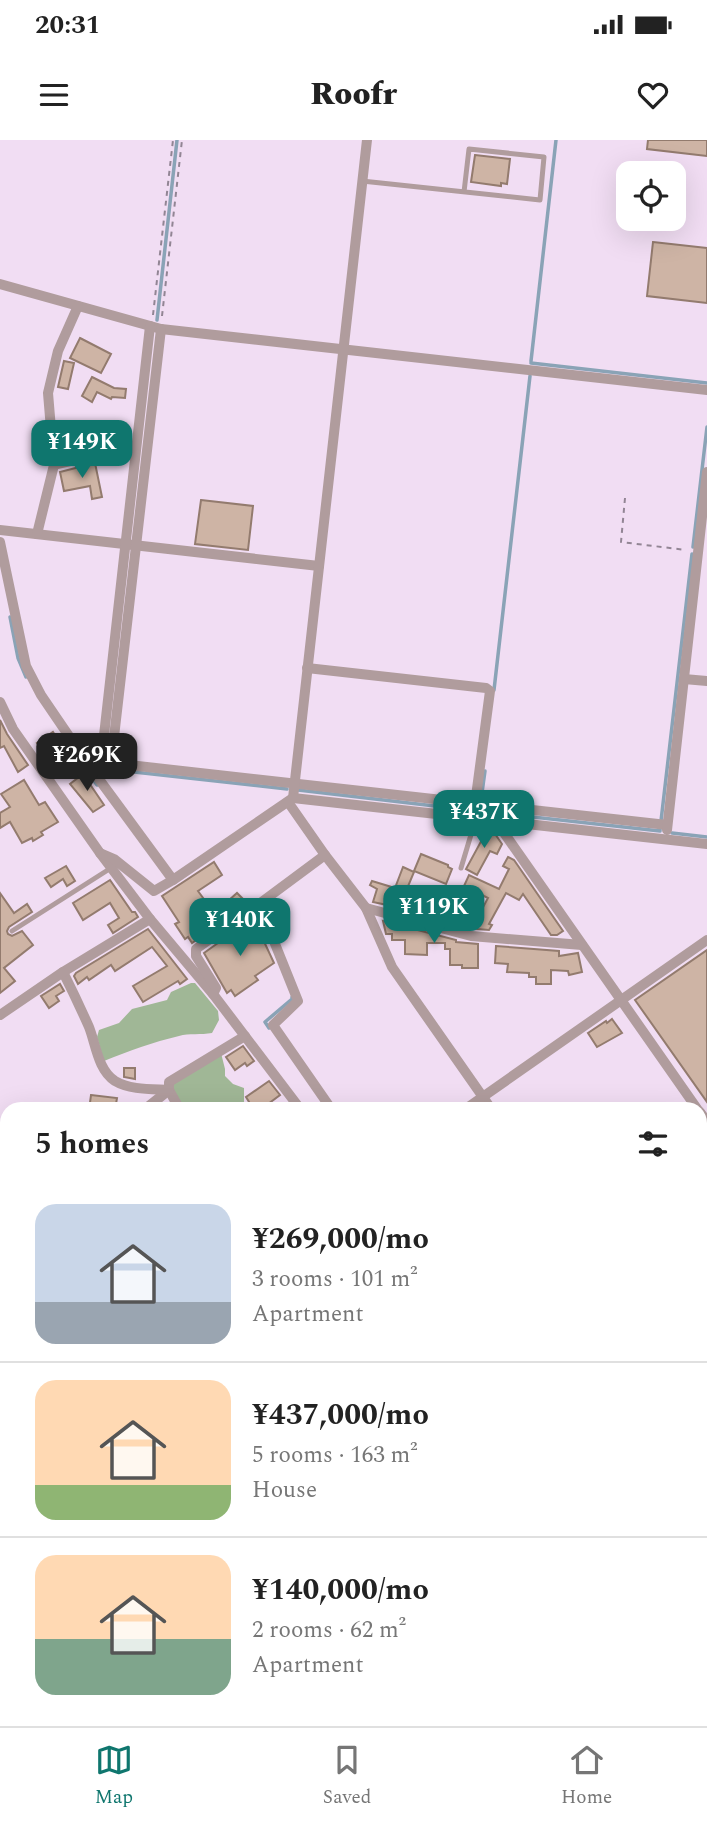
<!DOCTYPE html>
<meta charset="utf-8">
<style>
body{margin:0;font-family:Spectral,serif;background:#f6f6f6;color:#222;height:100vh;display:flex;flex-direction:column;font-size:26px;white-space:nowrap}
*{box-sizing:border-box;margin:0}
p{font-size:23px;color:#767676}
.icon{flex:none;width:38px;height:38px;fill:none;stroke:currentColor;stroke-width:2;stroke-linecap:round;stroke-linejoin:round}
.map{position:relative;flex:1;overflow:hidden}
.side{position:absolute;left:0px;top:962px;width:707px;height:625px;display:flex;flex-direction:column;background:#fff;border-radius:21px 21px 0 0;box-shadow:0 7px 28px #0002}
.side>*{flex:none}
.controls{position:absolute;left:616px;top:21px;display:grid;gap:14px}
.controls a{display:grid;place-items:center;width:70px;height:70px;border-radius:14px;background:#fff;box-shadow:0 7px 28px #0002;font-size:35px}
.price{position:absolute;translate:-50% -60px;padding:0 16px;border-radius:14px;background:#0f766e;color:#fff;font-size:23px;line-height:46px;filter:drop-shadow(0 2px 4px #0008)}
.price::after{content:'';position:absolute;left:50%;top:42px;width:21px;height:16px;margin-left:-10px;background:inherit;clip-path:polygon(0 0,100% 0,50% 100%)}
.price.selected{background:#222;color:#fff}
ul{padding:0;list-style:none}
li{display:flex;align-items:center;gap:21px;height:175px;padding:0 35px}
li+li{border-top:2px solid #e0e0e0}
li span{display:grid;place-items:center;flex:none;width:196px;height:140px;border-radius:21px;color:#555}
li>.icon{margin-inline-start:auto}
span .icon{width:84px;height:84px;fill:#fffc;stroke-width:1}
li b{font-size:30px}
h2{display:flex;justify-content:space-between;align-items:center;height:84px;padding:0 35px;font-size:30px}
.status{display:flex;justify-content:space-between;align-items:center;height:49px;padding:0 35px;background:#fff;direction:ltr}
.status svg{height:19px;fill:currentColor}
header{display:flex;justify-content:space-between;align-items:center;height:91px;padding:0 35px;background:#fff;font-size:32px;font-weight:800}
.tab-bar{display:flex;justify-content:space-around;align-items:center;height:98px;border-top:2px solid #e0e0e0;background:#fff;font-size:19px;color:#767676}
.tab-bar a{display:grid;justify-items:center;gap:4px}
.tab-bar .selected{color:#0f766e}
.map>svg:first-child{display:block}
.green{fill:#a8b9a1}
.forest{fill:#a0b796}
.water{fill:#a9d1e7;stroke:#8aa3b6;stroke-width:2}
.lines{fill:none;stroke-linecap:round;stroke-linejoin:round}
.stream{stroke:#8aa3b6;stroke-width:3.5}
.building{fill:#ceb4a5;stroke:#937b6e;stroke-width:2}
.path{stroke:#928594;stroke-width:2;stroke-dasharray:5 5;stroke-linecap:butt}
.lane{stroke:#b09c9d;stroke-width:5}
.street{stroke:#b09c9d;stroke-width:10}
</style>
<div class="status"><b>20:31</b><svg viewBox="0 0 49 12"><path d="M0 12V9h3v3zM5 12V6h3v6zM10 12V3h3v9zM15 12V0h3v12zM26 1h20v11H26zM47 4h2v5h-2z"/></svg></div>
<header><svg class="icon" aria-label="menu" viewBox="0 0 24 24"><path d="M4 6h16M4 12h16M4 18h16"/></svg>Roofr<svg class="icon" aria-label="heart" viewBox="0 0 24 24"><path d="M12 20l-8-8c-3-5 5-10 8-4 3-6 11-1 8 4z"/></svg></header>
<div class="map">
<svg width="707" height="1586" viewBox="0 0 707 1586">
<rect width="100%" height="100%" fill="#f1ddf3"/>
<polygon class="green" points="0,1402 7,1411 7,1460 0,1466"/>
<g class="forest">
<path d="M191,843H195L218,871L219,880L212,893C201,895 189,893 179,896C153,902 129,911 104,921L97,897L99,890L119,883L132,869L167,860L171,852Z"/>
<polygon points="221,913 225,929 225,936 233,944 244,948 244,962 236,969 183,969 172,948 173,943"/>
</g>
<polygon class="water" points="707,1280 707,1449 700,1445 700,1320"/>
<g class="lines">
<g class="stream">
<polyline points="157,180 177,0"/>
<polyline points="531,221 556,0"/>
<polyline points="531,223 707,243"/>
<polyline points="693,407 707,287"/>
<polyline points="10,477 18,518 26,537"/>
<polyline points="494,550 530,236"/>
<polyline points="107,629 287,649"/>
<polyline points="87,632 97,645"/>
<polyline points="298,650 469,670"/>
<polyline points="481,660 485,631"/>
<polyline points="478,671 660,691 660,688"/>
<polyline points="661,681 692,414"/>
<polyline points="672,693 707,697"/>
<polyline points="269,888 265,882 292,859 292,857"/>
<polyline points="700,1082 702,1071 702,1007 707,1007"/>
<polyline points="0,1272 7,1281"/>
<polyline points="248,1580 252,1586"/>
</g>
</g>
<g class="building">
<polygon points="648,0 707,0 707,16 647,9"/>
<polygon points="475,15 510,19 507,44 501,43 501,46 471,42"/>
<polygon points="653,102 707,108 707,163 647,156"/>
<polygon points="80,198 111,214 101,233 70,218"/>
<polygon points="64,221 74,223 68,249 58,247"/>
<polygon points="92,237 114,248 126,249 125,258 112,257 111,259 97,252 92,262 82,256"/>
<polygon points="95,323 102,357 92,359 90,346 64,351 60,332"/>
<polygon points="201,360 253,366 248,410 195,404"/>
<polygon points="0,580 7,594 28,625 18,632 4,606 0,608"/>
<polygon points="53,592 67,612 55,621 46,609 43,611 37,603"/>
<polygon points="83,634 104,665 93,672 70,644"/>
<polygon points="24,640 39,665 45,662 58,682 41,692 43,695 33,701 32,698 22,703 10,682 0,688 0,673 10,667 1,654"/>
<polygon points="484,687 493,691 502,704 497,714 490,711 477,735 466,729 484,696 480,695"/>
<polygon points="421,714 448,725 448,727 452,729 446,744 414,731"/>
<polygon points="508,717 514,720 563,791 557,795 551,795 523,754 519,760 506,753 489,784 492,785 489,790 477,789 473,786 488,758 464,746 469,735 499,749 509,729 503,726"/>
<polygon points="214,722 222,735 198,751 209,766 210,765 214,771 216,769 217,771 237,753 247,763 192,803 188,797 185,799 175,784 179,782 162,756"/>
<polygon points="66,726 75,741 67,746 63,739 51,747 45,738"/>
<polygon points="403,727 414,732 406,751 437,768 433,778 389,755 387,765 373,762 377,749 370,745 372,741 395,748"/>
<polygon points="110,740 132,772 135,772 138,777 113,793 108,785 119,778 110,763 83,780 73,763"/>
<polygon points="0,753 14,773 27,764 32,772 9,787 7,791 8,794 12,796 22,791 33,805 4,828 15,841 0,853"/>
<polygon points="456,760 456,784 446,781"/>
<polygon points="253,778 274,823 255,836 258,840 235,856 231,850 227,853 204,813"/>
<polygon points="383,781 456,800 456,802 478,804 478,828 462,828 462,825 450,825 450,809 445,809 445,803 427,803 427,815 405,814 405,800 392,800 392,794 386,794"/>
<polygon points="148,789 187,839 180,844 178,841 143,862 133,846 167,826 152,807 115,831 111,825 89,840 87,837 78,844 74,836 76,833"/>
<polygon points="496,806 559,811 559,816 578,813 582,832 569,835 568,831 551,830 551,844 536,844 536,837 529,837 529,833 507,832 508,824 495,823"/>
<polygon points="707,810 707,962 635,860"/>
<polygon points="60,844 64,851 56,856 59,861 49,868 41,856"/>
<polygon points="612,879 622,893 597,907 588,893 606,881 607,883"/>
<polygon points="243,906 254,921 247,926 245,923 235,930 226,917"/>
<polygon points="124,928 135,928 135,939 124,937"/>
<polygon points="269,941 280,955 260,970 254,970 246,957"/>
<polygon points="91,955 117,958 115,970 89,970"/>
</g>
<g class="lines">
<g class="path">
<polyline points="153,175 173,0"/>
<polyline points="162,176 182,0"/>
<polyline points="625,358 621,402 686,410"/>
</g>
<g class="lane">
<polyline points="362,41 540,60 544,17 469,9 464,52"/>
<polyline points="461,728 473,688 475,678"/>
<polyline points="12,791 111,728"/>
</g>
<g class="street">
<polyline points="0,144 161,189 707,250"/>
<polyline points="54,325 136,306"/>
<polyline points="0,390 319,426"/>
<polyline points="37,394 54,325 48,253 58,211 78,166"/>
<polyline points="0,402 26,526 41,555 90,627 173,740"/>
<polyline points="307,528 486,548 490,551 475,664"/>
<polyline points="684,539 707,541"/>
<polyline points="0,562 13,589 100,713 150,779 213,854 301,970"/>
<polyline points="101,622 150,186"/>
<polyline points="111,623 161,189"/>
<polyline points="90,627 101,622 111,623 667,685"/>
<polyline points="293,658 367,0"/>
<polyline points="288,662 325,715 366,768 392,827 492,970"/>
<polyline points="495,680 698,970"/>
<polyline points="667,690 707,332"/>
<polyline points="100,713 114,719 154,751 173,740 293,658 707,704"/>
<polyline points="259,764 298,861 273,885 332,970"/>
<polyline points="366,768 471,796 582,805"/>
<path d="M63,832C72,850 81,869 89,887C96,905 98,930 115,941C130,950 152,949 169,950L180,970"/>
<polyline points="213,854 216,848 196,816 196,809 259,764 325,715"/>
<polyline points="0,875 63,832 150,779"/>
<polyline points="144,970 169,950 169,942 245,896"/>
<polyline points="464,970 707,800"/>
<polyline points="700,972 707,982"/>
<polyline points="0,1096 7,1104"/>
<polyline points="700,1203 702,1195"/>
<polyline points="700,1221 700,1236"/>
<polyline points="0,1261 7,1270"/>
<polyline points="0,1327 7,1321"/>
<polyline points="700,1515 707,1526"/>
<polyline points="0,1530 7,1538"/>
<polyline points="0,1551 7,1559"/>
<polyline points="24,1580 29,1586"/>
<polyline points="44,1580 49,1586"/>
<polyline points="256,1580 261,1586"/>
<polyline points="395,1580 400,1586"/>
<polyline points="610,1580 614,1586"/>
<polyline points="419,1586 427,1580"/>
</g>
</g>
</svg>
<div class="controls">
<a><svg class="icon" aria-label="locate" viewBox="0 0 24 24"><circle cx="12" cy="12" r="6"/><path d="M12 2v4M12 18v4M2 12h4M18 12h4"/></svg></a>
</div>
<b class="price" style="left:82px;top:340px">¥149K</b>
<b class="price selected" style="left:87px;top:653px">¥269K</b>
<b class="price" style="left:484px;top:710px">¥437K</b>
<b class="price" style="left:434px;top:805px">¥119K</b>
<b class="price" style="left:240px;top:818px">¥140K</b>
<section class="side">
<h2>5 homes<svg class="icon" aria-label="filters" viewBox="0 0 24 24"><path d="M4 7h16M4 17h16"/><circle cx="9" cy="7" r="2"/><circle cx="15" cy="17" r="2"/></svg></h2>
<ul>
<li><span style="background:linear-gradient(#c9d6e8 70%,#9aa5b1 0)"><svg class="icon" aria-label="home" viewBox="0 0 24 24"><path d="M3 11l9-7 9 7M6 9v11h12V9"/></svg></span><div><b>¥269,000/mo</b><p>3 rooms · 101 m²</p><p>Apartment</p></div></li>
<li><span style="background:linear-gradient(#ffd9b3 75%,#8fb573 0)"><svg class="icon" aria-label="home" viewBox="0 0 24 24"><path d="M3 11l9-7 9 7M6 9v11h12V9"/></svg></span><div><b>¥437,000/mo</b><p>5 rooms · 163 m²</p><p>House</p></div></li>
<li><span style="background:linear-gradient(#ffd9b3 60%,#7fa58c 0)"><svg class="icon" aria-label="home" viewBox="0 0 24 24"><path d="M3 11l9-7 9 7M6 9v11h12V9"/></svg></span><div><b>¥140,000/mo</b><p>2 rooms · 62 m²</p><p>Apartment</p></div></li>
</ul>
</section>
</div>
<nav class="tab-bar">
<a class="selected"><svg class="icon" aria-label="map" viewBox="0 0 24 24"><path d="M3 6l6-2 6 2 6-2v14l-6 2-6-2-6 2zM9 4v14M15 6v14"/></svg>Map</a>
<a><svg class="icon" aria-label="saved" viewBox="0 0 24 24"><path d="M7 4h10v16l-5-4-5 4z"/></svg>Saved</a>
<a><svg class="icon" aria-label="home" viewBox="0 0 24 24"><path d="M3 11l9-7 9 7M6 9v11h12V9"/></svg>Home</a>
</nav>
